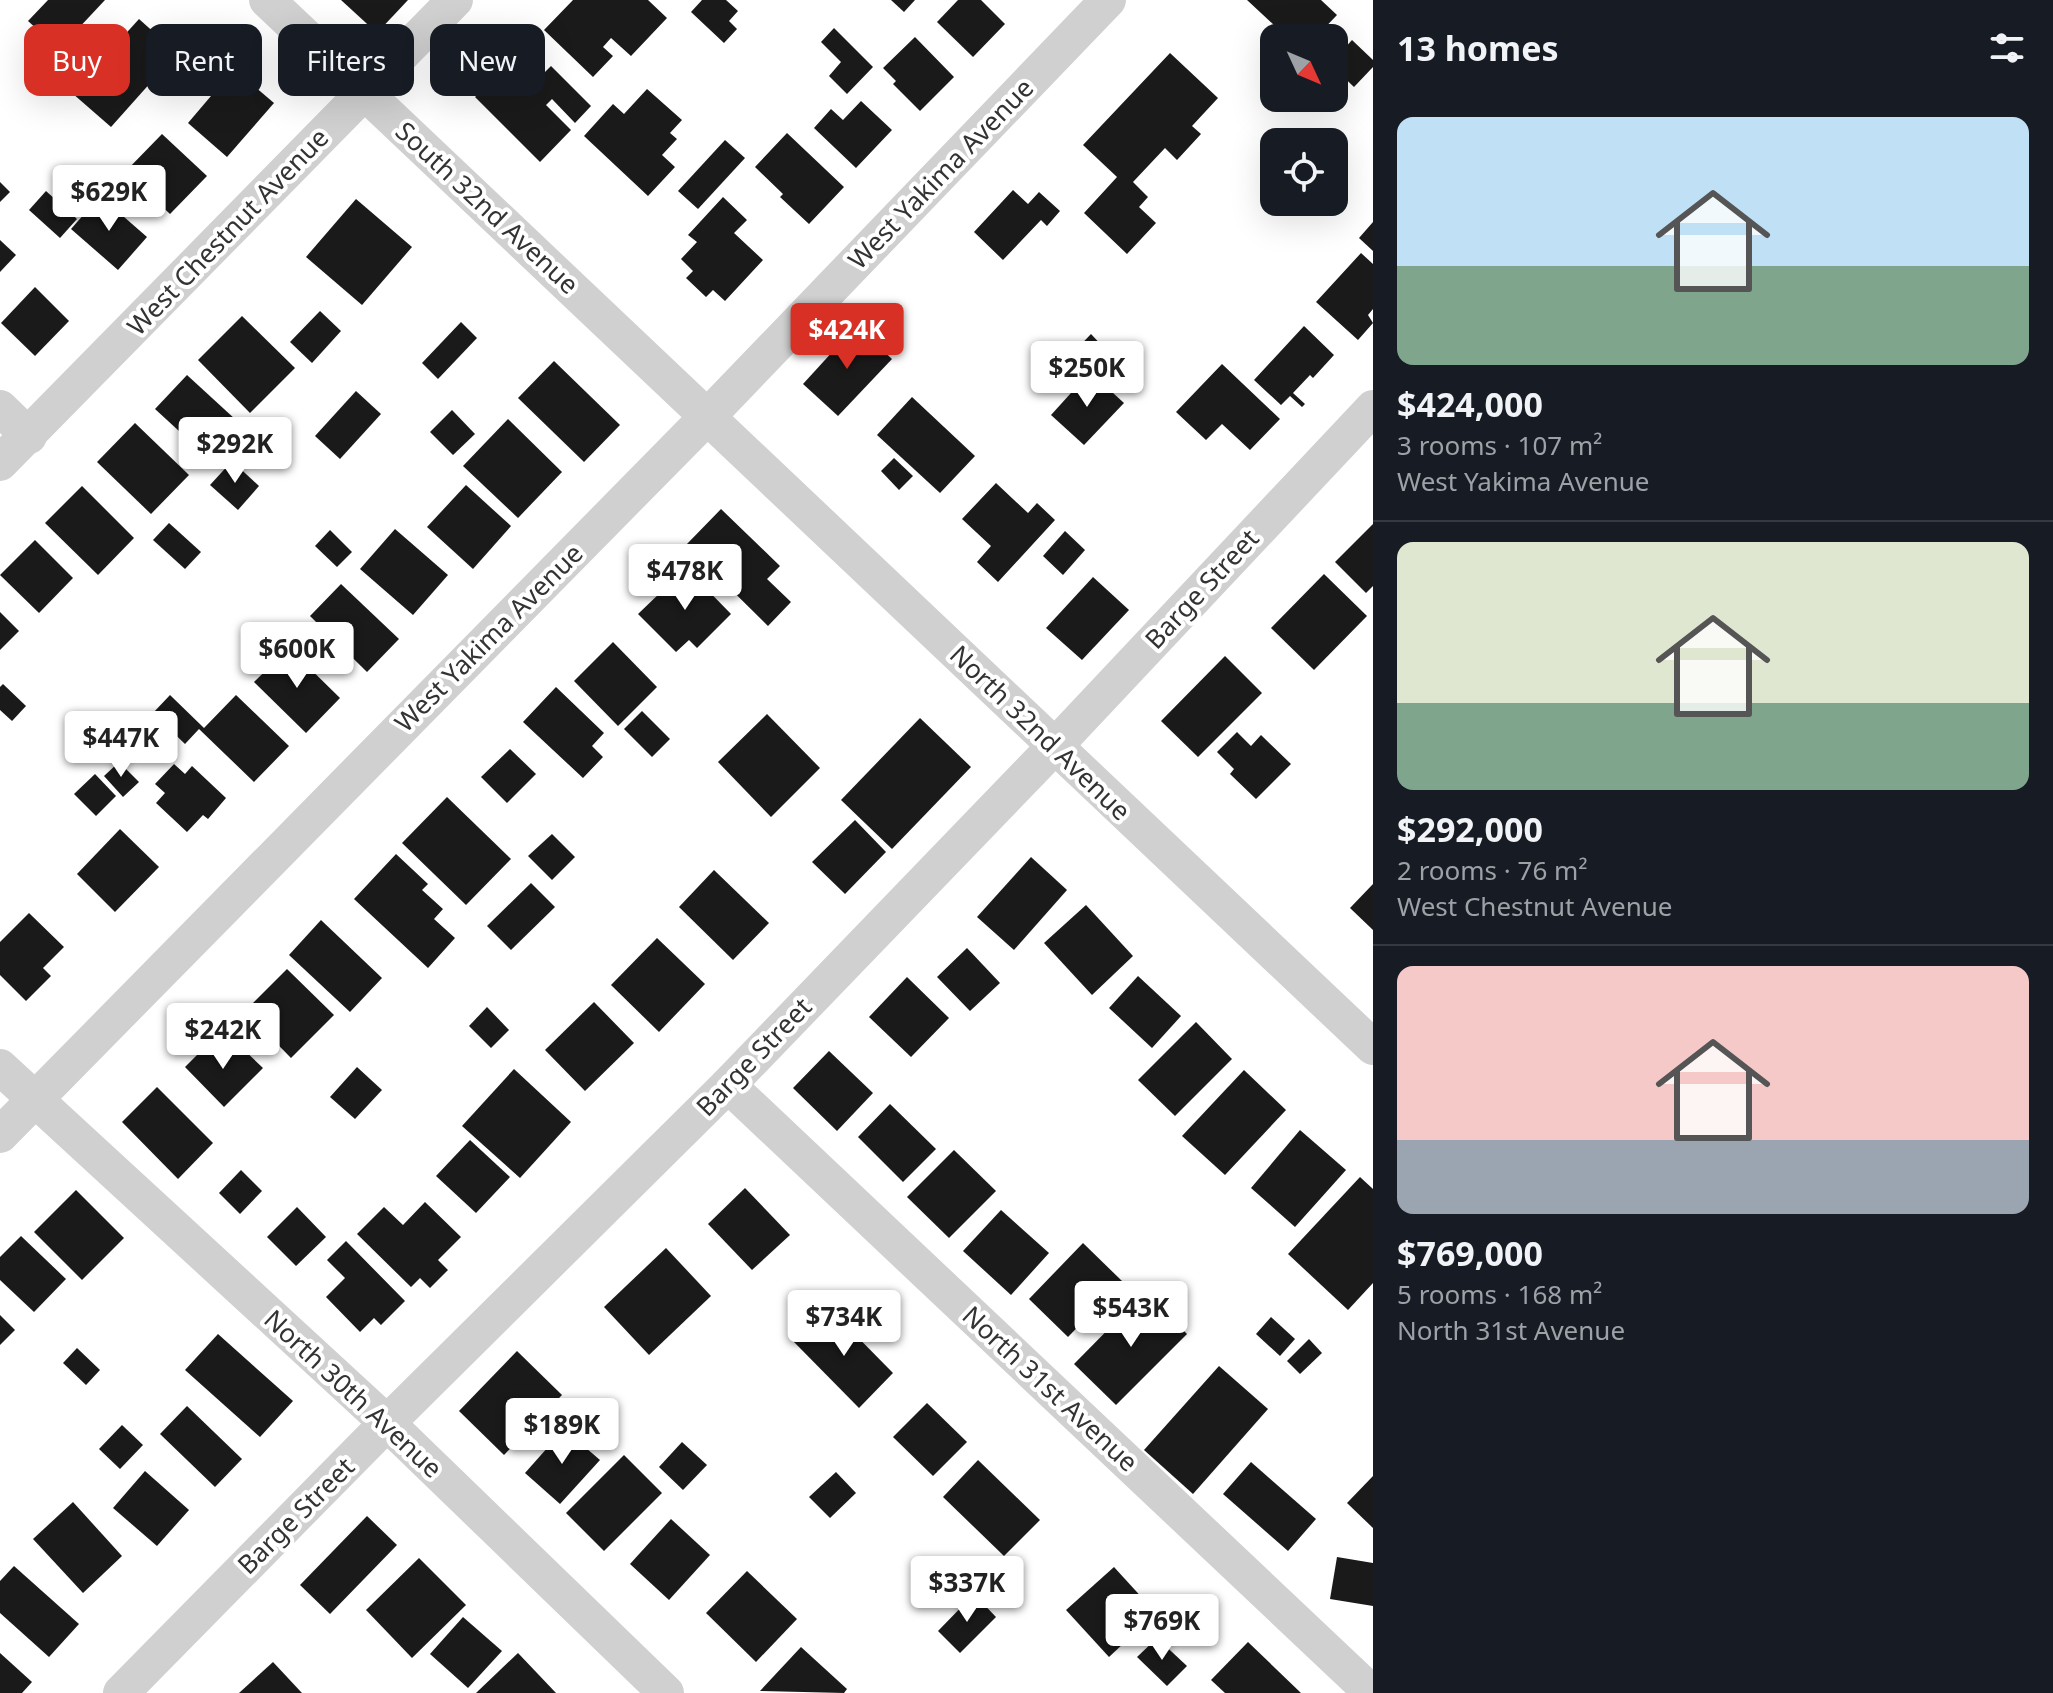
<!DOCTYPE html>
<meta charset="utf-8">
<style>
body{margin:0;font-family:"Noto Sans",sans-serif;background:#20242c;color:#f1f3f6;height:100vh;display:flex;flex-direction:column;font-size:30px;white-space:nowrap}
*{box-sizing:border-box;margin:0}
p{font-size:26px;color:#9ea1a6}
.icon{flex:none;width:44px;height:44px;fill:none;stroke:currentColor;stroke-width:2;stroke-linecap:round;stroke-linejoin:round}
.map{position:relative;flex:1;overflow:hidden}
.sheet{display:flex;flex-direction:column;background:#171b24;width:680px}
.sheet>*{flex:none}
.banner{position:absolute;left:24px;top:24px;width:760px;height:72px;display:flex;gap:16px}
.needle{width:52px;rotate:134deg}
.buttons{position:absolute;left:1260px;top:24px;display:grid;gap:16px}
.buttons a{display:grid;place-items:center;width:88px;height:88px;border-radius:16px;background:#171b24;box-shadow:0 8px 32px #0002;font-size:40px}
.price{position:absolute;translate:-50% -68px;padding:0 18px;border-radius:8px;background:#fff;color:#222;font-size:26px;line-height:52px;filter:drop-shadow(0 2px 4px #0008)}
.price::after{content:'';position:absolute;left:50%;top:48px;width:24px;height:18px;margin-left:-12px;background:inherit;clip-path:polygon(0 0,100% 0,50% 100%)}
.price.active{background:#d93025;color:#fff}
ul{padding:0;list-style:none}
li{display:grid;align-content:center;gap:16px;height:424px;padding:0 24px}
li+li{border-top:2px solid #363941}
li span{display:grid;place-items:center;height:248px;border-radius:16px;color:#555}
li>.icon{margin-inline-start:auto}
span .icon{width:144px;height:144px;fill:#fffc;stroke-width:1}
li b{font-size:34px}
h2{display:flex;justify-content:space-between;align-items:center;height:96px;padding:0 24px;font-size:34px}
.pill{padding:0 28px;border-radius:16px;background:#171b24;box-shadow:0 8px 32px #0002;font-size:28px;line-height:72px}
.pill.active{background:#d93025;color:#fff}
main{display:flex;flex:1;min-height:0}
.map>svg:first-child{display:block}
.building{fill:#1a1a1a}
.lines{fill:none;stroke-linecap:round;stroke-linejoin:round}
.minor{stroke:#d0d0d0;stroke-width:36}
.labels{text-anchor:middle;stroke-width:8;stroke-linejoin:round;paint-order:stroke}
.street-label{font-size:26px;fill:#333;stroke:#fff}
</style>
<main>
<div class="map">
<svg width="1373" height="1693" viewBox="0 0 1373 1693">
<rect width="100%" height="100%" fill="#fff"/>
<g class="building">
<polygon points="48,0 105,0 59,49 28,21"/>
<polygon points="341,0 408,0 377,33"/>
<polygon points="573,0 648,0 667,18 631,56 611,38 603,47 613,56 593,77 544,30"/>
<polygon points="702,0 726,0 738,11 729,21 737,29 724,43 691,12"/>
<polygon points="891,0 915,0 904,12"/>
<polygon points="958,0 981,0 1005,24 973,57 937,22"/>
<polygon points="1247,0 1321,0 1337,15 1315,38 1274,38 1274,46 1264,37 1275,26"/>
<polygon points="139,19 177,53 111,127 72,93"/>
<polygon points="834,28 873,67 847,94 829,76 841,62 821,42"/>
<polygon points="915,37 954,77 920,111 893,84 896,81 883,68"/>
<polygon points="1352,40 1373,60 1373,67 1354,87 1334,68 1334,60"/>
<polygon points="1170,53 1218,98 1192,126 1201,134 1177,160 1165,148 1133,182 1148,197 1139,207 1156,223 1127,254 1084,213 1117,177 1083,145"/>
<polygon points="551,66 591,106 575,123 552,99 546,105 571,130 540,162 475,97 506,67 528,89"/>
<polygon points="234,69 274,103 227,157 188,123"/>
<polygon points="647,89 682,120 670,133 677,139 662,155 675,167 648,196 584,136 613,104 624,114"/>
<polygon points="861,101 892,130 856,168 814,128 831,109 843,120"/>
<polygon points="787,133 844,187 809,224 780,197 783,194 755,167"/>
<polygon points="162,134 207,176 170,214 125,172"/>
<polygon points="725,140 745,158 698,209 678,191"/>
<polygon points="0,182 10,192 0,202"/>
<polygon points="1013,190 1028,204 1039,192 1060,211 1047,226 1041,220 1003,260 974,232"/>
<polygon points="46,191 77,219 60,238 29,210"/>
<polygon points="100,196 147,237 118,270 71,229"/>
<polygon points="723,197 747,220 734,233 763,260 725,301 713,290 706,297 686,278 693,271 681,259 697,242 688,235"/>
<polygon points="356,199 412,247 362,305 306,257"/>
<polygon points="1373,222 1373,251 1359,238"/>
<polygon points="0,240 16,255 0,272"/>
<polygon points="1361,253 1373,264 1373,309 1368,315 1373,323 1358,340 1316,302"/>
<polygon points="35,287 69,321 35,356 1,323"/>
<polygon points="320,311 341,331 312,363 290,342"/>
<polygon points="242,316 295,368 250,413 198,360"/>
<polygon points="461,322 477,338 438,379 422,363"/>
<polygon points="856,326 892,359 838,416 803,384"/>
<polygon points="1304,326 1334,355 1313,378 1310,375 1293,393 1305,404 1302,407 1290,396 1281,405 1254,380"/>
<polygon points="1091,334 1107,351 1086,372 1070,356"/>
<polygon points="554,361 620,425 584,462 518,398"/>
<polygon points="1222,364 1280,419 1250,450 1222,424 1206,440 1176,412"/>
<polygon points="1090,372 1124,403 1084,445 1051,415"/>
<polygon points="187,375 248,431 216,465 155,409"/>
<polygon points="356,391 381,414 340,459 315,436"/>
<polygon points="912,397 975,456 940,493 877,435"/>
<polygon points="452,410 475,434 453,455 430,432"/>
<polygon points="508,419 562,472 518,518 463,466"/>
<polygon points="135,423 189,475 151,514 97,462"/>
<polygon points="894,458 913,476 899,490 881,471"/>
<polygon points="232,461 259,486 238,510 210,485"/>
<polygon points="996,483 1028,513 1037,503 1055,520 998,582 977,562 991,546 962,519"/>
<polygon points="466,485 511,526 473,569 427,527"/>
<polygon points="82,486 134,538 98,575 45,523"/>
<polygon points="721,509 780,566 767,579 791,602 768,626 686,545"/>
<polygon points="169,523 201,552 185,569 153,540"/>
<polygon points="1373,524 1373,586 1366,593 1335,562"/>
<polygon points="395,529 448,575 413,615 360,569"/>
<polygon points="330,530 352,552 337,567 315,546"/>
<polygon points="1065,531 1085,550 1063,575 1043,556"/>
<polygon points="35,540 73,578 39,613 0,575"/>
<polygon points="686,568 731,614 697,648 689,640 676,652 638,614"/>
<polygon points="1324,574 1367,616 1314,670 1271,628"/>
<polygon points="1093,577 1129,610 1082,660 1046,628"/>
<polygon points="341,584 399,639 367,672 310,616"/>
<polygon points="0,612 19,631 0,650"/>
<polygon points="613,642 657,687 618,726 574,681"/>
<polygon points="289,648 340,698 306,733 254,682"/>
<polygon points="1225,656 1262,693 1198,757 1161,721"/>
<polygon points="3,684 26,706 12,721 0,710 0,687"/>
<polygon points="556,687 604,733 592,746 603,757 583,778 523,722"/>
<polygon points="170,695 204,728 236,695 289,746 254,782 199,729 185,744 153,713"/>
<polygon points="642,711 670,739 652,757 624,729"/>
<polygon points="767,714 820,768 771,817 718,762"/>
<polygon points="920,718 971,767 892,849 841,800"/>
<polygon points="1237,732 1251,746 1261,735 1291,764 1256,799 1230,774 1234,769 1217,752"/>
<polygon points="510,749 536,774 507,803 481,777"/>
<polygon points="119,762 139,782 123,797 104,776"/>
<polygon points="174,764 185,774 192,766 226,798 208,819 203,815 187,832 156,803 165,793 155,784"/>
<polygon points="95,774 116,796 96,816 74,794"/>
<polygon points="447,797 511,859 466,905 402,843"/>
<polygon points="855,820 886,852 845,894 812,862"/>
<polygon points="120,829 159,867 115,912 77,874"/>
<polygon points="552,834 575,857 552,880 528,856"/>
<polygon points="396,854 428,884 422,890 443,909 434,919 455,938 428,968 354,899"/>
<polygon points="1031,857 1067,890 1014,950 977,917"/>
<polygon points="714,870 769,923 733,960 679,907"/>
<polygon points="531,883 555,907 511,950 487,926"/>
<polygon points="1373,884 1373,930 1350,908"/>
<polygon points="1086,905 1133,956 1092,995 1044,943"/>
<polygon points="29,913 64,947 43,968 51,976 26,1001 0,975 0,942"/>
<polygon points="321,920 382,978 350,1012 289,955"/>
<polygon points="657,938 705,984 659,1032 611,985"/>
<polygon points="967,948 1000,983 970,1011 937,977"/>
<polygon points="287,969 334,1015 291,1058 245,1011"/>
<polygon points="1138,976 1181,1016 1152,1048 1109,1008"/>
<polygon points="907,977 949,1018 911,1057 869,1017"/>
<polygon points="594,1002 634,1043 585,1091 545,1050"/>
<polygon points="487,1007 509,1030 491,1048 469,1026"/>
<polygon points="1196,1022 1232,1059 1175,1116 1138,1080"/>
<polygon points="214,1038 230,1055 239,1045 263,1068 224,1107 185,1067"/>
<polygon points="829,1051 873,1093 837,1131 793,1088"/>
<polygon points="357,1067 382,1090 355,1119 330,1097"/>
<polygon points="514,1069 571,1122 520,1178 462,1126"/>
<polygon points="1244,1070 1286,1110 1225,1175 1182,1136"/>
<polygon points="157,1087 213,1143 178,1179 122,1122"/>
<polygon points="890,1104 936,1149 903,1182 858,1137"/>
<polygon points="1300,1130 1346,1170 1295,1227 1251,1188"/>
<polygon points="470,1140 510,1177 476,1213 436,1176"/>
<polygon points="954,1150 996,1191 949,1238 907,1197"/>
<polygon points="241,1170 262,1191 240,1214 219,1193"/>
<polygon points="1360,1177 1373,1189 1373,1283 1348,1310 1288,1254"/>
<polygon points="745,1188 790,1235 752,1270 708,1224"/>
<polygon points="76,1190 124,1238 82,1280 34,1232"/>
<polygon points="425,1202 461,1237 438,1260 448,1270 430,1288 420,1278 411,1287 357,1234 384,1207 403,1225"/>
<polygon points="297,1207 326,1237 296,1266 267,1237"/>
<polygon points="1001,1210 1049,1253 1011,1295 963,1251"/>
<polygon points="21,1236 66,1279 34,1312 0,1280 0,1257"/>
<polygon points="346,1241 405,1301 381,1325 374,1318 360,1332 326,1297 345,1278 327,1260"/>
<polygon points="1083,1243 1122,1281 1068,1337 1029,1299"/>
<polygon points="666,1248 711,1296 649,1355 604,1307"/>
<polygon points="1145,1292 1187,1334 1116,1405 1074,1364"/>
<polygon points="829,1308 893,1373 859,1408 794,1342"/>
<polygon points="0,1315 15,1330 0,1345"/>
<polygon points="1271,1317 1295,1339 1280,1356 1256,1334"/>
<polygon points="218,1334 293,1401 260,1437 185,1370"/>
<polygon points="1309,1339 1322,1353 1300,1374 1287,1361"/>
<polygon points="77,1348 100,1370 86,1385 63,1363"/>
<polygon points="517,1351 562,1395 504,1455 459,1411"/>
<polygon points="1219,1366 1268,1409 1193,1494 1144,1450"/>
<polygon points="927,1403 967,1442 933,1476 893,1437"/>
<polygon points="187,1406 242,1459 215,1487 160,1434"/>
<polygon points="122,1425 143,1445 120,1469 99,1449"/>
<polygon points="564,1429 600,1460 560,1504 525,1473"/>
<polygon points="682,1442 707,1465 683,1490 659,1467"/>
<polygon points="624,1455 662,1493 604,1551 566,1513"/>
<polygon points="978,1460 1040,1520 1004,1556 943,1497"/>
<polygon points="1251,1462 1316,1519 1288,1551 1223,1494"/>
<polygon points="145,1471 189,1510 157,1546 113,1508"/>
<polygon points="836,1472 856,1493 830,1518 809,1497"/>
<polygon points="1373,1476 1373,1528 1347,1503"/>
<polygon points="73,1502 122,1556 83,1593 33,1539"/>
<polygon points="367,1516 397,1545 330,1614 300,1585"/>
<polygon points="671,1519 710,1555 669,1600 630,1564"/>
<polygon points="1337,1557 1373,1563 1373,1606 1330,1599"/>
<polygon points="419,1558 466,1605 412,1658 366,1610"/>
<polygon points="14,1566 79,1624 49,1657 0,1613 0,1581"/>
<polygon points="1114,1567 1156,1613 1109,1657 1066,1610"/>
<polygon points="747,1571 797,1619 756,1662 706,1613"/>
<polygon points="974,1594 996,1617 960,1653 938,1631"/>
<polygon points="463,1617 502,1651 468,1688 430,1654"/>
<polygon points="1157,1638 1187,1666 1167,1686 1137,1657"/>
<polygon points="1248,1642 1301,1693 1225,1693 1211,1680"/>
<polygon points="801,1647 847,1689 844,1693 760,1691"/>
<polygon points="0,1653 32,1682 22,1693 0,1693"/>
<polygon points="518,1653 556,1693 476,1693"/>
<polygon points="273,1662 302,1693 239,1693"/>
</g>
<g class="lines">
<g class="minor">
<polyline points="267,0 1373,1047"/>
<polyline points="0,408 29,436"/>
<polyline points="0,463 455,0"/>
<polyline points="0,1067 387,1423 666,1693"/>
<polyline points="728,1085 1372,1693"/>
<polyline points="0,1135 709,415 1108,0"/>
<polyline points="121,1693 387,1423 728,1085 1054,747 1373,408"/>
</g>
</g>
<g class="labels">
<g class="street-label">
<text transform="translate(941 174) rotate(-46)" y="9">West Yakima Avenue</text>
<text transform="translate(487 208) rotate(43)" y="9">South 32nd Avenue</text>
<text transform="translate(228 232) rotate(-46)" y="9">West Chestnut Avenue</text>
<text transform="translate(1202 589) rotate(-47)" y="9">Barge Street</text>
<text transform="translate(489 638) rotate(-45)" y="9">West Yakima Avenue</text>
<text transform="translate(1040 733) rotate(44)" y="9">North 32nd Avenue</text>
<text transform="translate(754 1057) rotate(-46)" y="9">Barge Street</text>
<text transform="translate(1050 1389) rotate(43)" y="9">North 31st Avenue</text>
<text transform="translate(353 1394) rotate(43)" y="9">North 30th Avenue</text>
<text transform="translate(296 1516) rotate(-45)" y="9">Barge Street</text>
</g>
</g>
</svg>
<div class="buttons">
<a><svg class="needle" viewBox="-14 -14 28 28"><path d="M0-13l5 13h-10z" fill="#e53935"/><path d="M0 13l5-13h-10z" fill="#9ea1a6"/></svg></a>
<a><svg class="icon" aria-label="locate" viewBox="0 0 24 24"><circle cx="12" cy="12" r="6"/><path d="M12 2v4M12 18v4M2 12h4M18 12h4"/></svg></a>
</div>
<b class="price" style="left:109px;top:233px">$629K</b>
<b class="price active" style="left:847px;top:371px">$424K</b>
<b class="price" style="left:1087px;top:409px">$250K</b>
<b class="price" style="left:235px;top:485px">$292K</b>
<b class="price" style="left:685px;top:612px">$478K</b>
<b class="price" style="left:297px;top:690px">$600K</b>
<b class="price" style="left:121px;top:779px">$447K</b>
<b class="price" style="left:223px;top:1071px">$242K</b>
<b class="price" style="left:1131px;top:1349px">$543K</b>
<b class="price" style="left:844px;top:1358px">$734K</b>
<b class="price" style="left:562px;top:1466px">$189K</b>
<b class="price" style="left:967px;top:1624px">$337K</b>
<b class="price" style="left:1162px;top:1662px">$769K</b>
<div class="banner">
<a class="pill active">Buy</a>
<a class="pill">Rent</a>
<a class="pill">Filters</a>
<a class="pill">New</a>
</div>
</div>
<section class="sheet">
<h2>13 homes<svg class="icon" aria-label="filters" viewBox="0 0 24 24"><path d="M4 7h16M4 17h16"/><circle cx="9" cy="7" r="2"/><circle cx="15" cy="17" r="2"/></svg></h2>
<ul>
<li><span style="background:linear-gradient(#bfe0f5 60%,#7fa58c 0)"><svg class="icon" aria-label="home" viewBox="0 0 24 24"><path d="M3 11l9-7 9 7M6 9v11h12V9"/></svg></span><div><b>$424,000</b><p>3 rooms · 107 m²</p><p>West Yakima Avenue</p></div></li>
<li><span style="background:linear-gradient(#dfe7d0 65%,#7fa58c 0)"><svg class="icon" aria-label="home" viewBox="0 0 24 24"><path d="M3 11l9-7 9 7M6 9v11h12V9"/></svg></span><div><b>$292,000</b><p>2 rooms · 76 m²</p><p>West Chestnut Avenue</p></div></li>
<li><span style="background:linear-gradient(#f6c9c9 70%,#9aa5b1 0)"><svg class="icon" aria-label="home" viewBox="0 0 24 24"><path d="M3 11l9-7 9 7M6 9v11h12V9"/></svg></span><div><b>$769,000</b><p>5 rooms · 168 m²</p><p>North 31st Avenue</p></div></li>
</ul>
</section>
</main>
